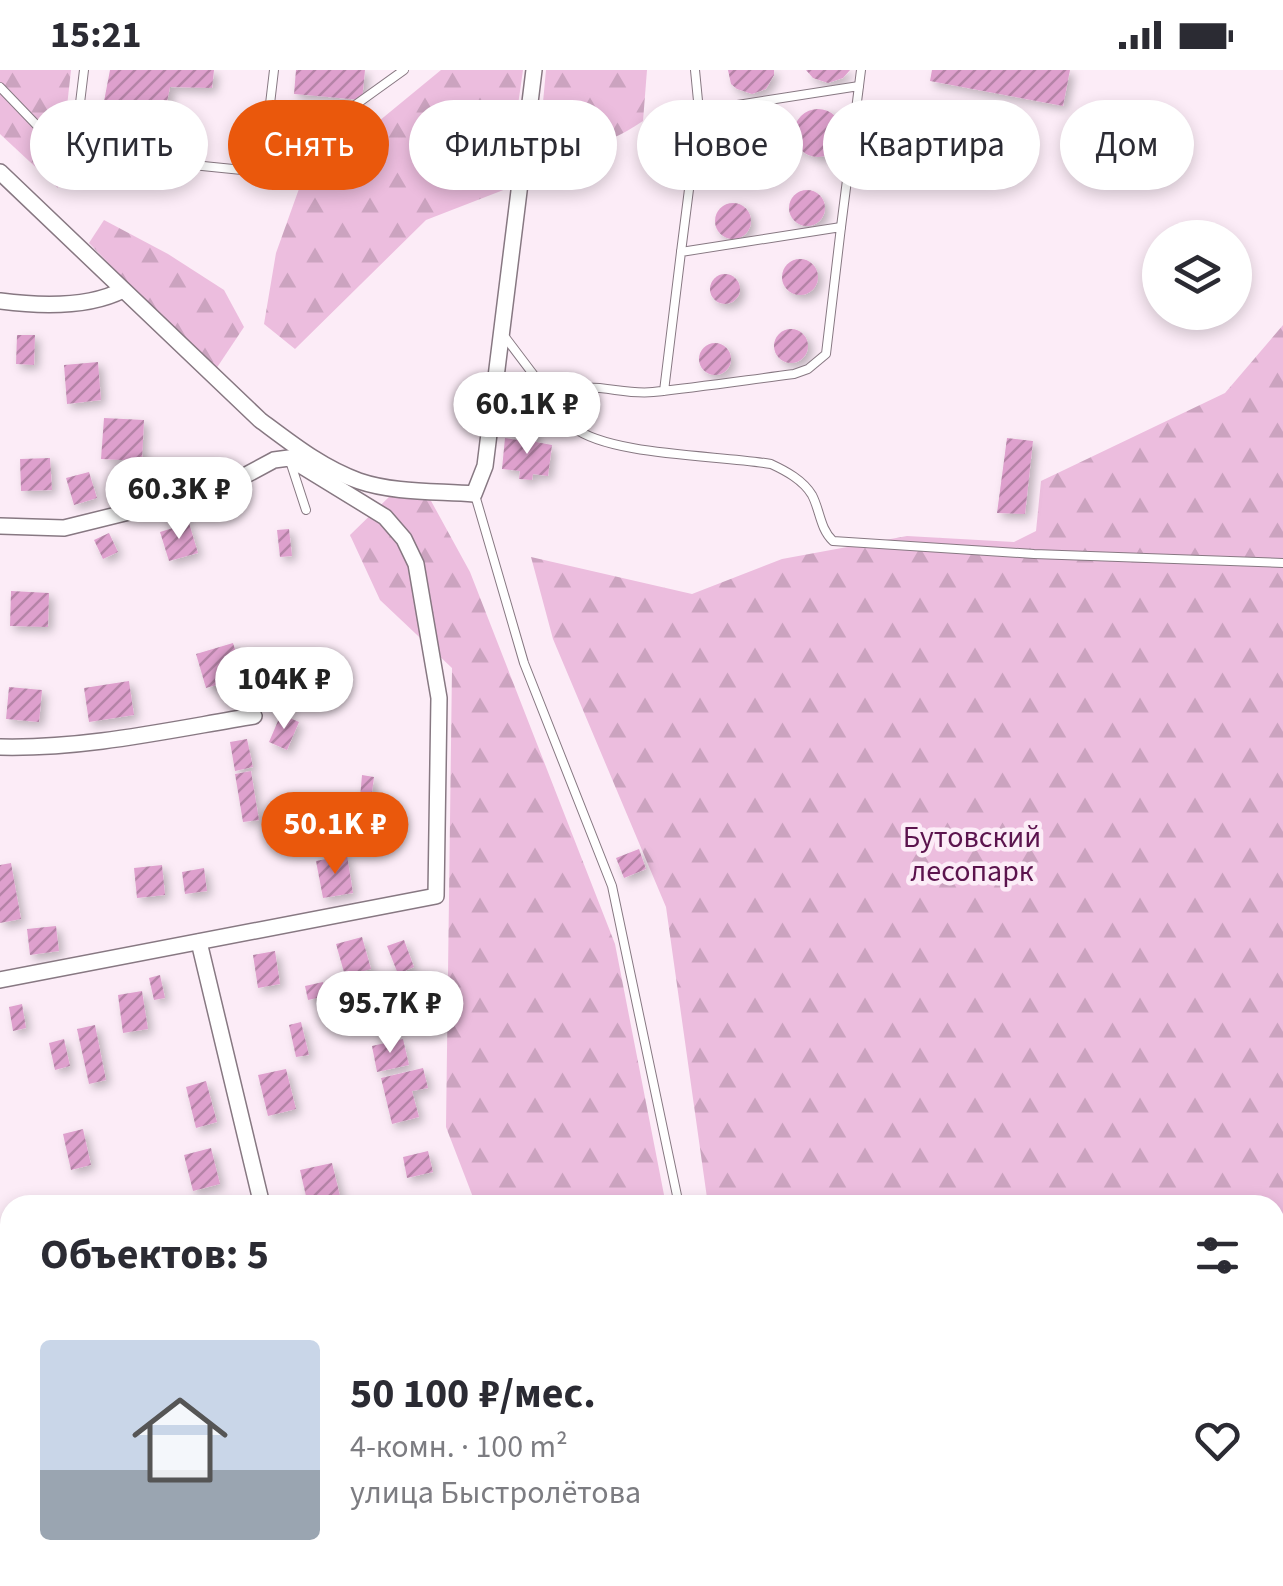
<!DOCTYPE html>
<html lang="ru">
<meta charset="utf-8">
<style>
body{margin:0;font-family:"Source Sans 3",sans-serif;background:#f7f7f7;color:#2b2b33;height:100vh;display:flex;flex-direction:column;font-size:38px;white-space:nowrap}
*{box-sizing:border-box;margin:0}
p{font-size:32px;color:#7c7c81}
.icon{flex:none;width:55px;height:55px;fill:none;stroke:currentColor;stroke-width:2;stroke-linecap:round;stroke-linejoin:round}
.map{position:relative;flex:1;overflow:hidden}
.side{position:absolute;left:0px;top:1125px;width:1285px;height:392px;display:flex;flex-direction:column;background:#fff;border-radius:30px 30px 0 0;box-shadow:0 5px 15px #0003}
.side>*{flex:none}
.guide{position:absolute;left:30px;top:30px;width:1225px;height:90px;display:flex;gap:20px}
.fabs{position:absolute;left:1142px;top:150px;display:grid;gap:20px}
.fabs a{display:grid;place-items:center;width:110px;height:110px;border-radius:50%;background:#fff;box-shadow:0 5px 15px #0003;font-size:50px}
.price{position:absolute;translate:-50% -85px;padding:0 22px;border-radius:35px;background:#fff;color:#222;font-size:32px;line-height:65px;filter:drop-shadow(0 2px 5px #0008)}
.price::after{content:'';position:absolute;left:50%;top:60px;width:30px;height:22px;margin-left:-15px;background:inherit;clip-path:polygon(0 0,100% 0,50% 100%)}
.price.on{background:#ea580c;color:#fff}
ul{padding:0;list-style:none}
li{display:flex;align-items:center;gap:30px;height:250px;padding:0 40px}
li+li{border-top:2px solid #e1e1e2}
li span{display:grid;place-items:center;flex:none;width:280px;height:200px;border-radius:10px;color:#555}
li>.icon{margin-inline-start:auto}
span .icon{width:120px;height:120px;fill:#fffc;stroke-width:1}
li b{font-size:42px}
h2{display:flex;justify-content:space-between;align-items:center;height:120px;padding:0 40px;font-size:42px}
.pill{padding:0 35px;border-radius:45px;background:#fff;box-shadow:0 5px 15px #0003;font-size:35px;line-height:90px}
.pill.on{background:#ea580c;color:#fff}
.status{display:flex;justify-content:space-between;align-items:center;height:70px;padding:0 50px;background:#fff;direction:ltr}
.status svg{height:28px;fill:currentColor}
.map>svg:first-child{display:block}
.grass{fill:url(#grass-dots)}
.forest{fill:url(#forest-firs)}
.building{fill:url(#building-hatch);filter:url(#shadow)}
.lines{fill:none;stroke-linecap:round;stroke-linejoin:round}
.service-casing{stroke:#877882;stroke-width:10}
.minor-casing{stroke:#877882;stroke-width:18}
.service{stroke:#fff;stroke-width:8}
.minor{stroke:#fff;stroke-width:15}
.labels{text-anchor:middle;stroke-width:9;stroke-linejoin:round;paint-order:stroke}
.park-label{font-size:30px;fill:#5b134d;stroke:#fcecf7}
</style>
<div class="status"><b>15:21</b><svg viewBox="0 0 49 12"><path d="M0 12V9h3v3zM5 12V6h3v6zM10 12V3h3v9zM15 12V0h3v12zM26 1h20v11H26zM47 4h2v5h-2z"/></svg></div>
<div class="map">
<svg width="1283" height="1516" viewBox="0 0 1283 1516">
<defs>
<pattern id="grass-dots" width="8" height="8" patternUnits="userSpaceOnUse" patternTransform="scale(2.5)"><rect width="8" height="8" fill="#ecbdde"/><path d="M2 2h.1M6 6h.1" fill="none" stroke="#cba3bf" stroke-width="1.8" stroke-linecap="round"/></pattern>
<pattern id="forest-firs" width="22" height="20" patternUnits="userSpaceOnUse" patternTransform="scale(2.5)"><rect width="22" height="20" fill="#ecbdde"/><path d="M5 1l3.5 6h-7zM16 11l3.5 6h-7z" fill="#cba3bf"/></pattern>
<pattern id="building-hatch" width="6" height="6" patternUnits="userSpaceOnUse" patternTransform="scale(2.5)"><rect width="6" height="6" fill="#dea0cd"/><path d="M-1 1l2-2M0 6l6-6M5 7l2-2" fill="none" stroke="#b583a7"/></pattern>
<filter id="shadow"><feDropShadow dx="4.5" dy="4.5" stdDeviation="5" flood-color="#0004"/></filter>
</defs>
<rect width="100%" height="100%" fill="#fcecf7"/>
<polygon class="grass" points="10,1465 10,1508 340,1508 342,1516 0,1516 0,1467"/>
<g class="forest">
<polygon points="0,0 71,0 58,118 0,64"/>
<polygon points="441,0 523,0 506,119 426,150 295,279 264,254 276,183 300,116"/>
<path d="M546,0H647L643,51C606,76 582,81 540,64Z"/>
<polygon points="104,150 168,184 224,220 244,257 214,302 89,173"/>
<polygon points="1283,255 1283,1153 1275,1155 1275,1135 708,1135 666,837 553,569 531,487 692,524 782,489 907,466 1014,472 1036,461 1041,411 1225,323"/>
<polygon points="390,426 430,429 470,502 615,874 666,1135 476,1135 446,1057 452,598 380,530 350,465"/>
<polygon points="1283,1269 1283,1516 844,1516 843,1508 1275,1508 1275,1272"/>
<polygon points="527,1508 713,1508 714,1516 548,1516"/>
</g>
<g class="building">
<polygon points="110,0 214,0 212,18 170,17 164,47 147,67 137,70 113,66 104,59 101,47"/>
<polygon points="296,0 365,0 362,30 294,24"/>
<polygon points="728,0 774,0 774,5 766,19 752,24 737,19 731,14"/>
<polygon points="806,0 850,0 843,8 828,13 813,8"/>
<polygon points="932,0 1070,0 1063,36 930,11"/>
<circle cx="818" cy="63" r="24"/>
<circle cx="742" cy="82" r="25"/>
<circle cx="807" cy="138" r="18"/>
<circle cx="733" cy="151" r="18"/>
<circle cx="800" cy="207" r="18"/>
<circle cx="725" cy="219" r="15"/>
<circle cx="791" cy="276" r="17"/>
<polygon points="17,265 35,265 34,295 16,294"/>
<circle cx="715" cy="289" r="16"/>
<polygon points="98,292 101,330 67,334 64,295"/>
<polygon points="104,348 144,350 142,391 101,389"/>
<polygon points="525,364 537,365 536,372 552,375 548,406 533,404 532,410 519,409 520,401 502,399 505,368 524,371"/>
<polygon points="1007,368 1033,371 1025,444 997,443"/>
<polygon points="50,388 52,420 21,421 20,389"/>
<polygon points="89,402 97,428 74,435 66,408"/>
<polygon points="189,453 198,483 169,491 160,462"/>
<polygon points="289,459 292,486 280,487 277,460"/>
<polygon points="109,463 118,482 103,489 94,470"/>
<polygon points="11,521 49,523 48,557 10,556"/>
<polygon points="233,573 244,607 206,618 196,584"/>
<polygon points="276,601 280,621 268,623 264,603"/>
<polygon points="129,611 134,645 89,652 84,618"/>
<polygon points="9,617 42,620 39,652 6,649"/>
<polygon points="281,644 299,652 287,680 269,672"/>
<polygon points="247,669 253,697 235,701 230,672"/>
<polygon points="251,701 259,750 243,752 235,704"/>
<polygon points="362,705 374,707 371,730 360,728"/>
<polygon points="639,779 646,799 624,808 616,788"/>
<polygon points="347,785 353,823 323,828 316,791"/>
<polygon points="11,793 21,849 0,853 0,795"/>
<polygon points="162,795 165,825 137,828 134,798"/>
<polygon points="204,798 207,821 185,824 182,802"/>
<polygon points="56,856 59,881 30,885 27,859"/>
<polygon points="362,867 371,899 345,906 336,874"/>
<polygon points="404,870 414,897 398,904 387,876"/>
<polygon points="275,881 280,914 258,918 253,885"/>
<polygon points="160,905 165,928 154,930 149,908"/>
<polygon points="323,912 326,926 308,930 305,916"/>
<polygon points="142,921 148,959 123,963 118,925"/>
<polygon points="22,934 26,958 13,961 9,937"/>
<polygon points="301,952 309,985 296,987 289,955"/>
<polygon points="95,955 106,1010 89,1014 77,959"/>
<polygon points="64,969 70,996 55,1000 49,973"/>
<polygon points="403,969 409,995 377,1002 372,976"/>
<polygon points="423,998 428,1018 412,1021 419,1047 392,1054 381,1008"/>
<polygon points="286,999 296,1039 268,1046 258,1005"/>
<polygon points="206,1011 217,1052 196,1058 186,1017"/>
<polygon points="83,1059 91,1095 71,1100 63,1064"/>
<polygon points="211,1078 220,1114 193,1121 184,1085"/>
<polygon points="428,1081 433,1102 407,1108 403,1087"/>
<polygon points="332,1093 341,1130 308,1135 300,1100"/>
</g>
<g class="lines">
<g class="service-casing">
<g id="service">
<polyline points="695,0 699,41"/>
<polyline points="859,16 861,0"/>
<polyline points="0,17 50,69 74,83 262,102 404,0"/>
<polyline points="74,83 84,0"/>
<polyline points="262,102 274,0"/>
<polyline points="681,182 699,41 859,16 841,157"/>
<path d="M502,263L573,357C610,386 719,385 771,394C786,401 803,410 812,425C820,440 820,459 833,471L1034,484L1283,493"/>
<path d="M553,328C585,306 618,326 653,322C700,317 747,310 794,304L808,299L826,284L841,157L681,182L664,321"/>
<polyline points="289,388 306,440"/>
<polyline points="475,425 524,593 612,816 679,1135"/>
<polyline points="553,1516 554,1508"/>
</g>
</g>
<g class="minor-casing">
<g id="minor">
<path d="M0,102L260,350C291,373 322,398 359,411C394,423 437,421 474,424L485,396L534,0"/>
<path d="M0,231C38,236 88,238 123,220"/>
<polyline points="0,456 64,458 218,420 274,390 289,388 385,447 404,469 416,494 439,628 436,826 0,910"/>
<path d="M0,677C86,679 169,660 254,646"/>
<polyline points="199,872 262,1135"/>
<polyline points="0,1322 10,1325"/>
<polyline points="354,1508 355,1516"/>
<polyline points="747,1508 748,1516"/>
<polyline points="831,1516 831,1508"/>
</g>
</g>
<use href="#service" class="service"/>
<use href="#minor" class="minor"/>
</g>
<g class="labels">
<g class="park-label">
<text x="972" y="777">Бутовский<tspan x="972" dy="34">лесопарк</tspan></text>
</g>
</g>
</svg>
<div class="fabs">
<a><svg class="icon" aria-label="layers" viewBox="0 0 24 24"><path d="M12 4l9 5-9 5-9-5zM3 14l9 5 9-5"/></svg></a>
</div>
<b class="price" style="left:527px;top:387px">60.1K ₽</b>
<b class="price" style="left:179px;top:472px">60.3K ₽</b>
<b class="price" style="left:284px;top:662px">104K ₽</b>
<b class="price on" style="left:335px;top:807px">50.1K ₽</b>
<b class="price" style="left:390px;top:986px">95.7K ₽</b>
<div class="guide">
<a class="pill">Купить</a>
<a class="pill on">Снять</a>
<a class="pill">Фильтры</a>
<a class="pill">Новое</a>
<a class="pill">Квартира</a>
<a class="pill">Дом</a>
</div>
<section class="side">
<h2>Объектов: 5<svg class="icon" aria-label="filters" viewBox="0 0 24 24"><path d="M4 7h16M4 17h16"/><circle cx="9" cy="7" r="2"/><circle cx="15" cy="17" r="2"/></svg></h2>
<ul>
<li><span style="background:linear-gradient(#c9d6e8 65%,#9aa5b1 0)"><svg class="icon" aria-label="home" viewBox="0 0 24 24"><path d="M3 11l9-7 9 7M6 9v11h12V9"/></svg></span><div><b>50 100 ₽/мес.</b><p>4-комн. · 100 m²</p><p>улица Быстролётова</p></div><svg class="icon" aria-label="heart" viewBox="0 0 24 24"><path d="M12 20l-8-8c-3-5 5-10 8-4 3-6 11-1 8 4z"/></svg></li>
</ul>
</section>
</div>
